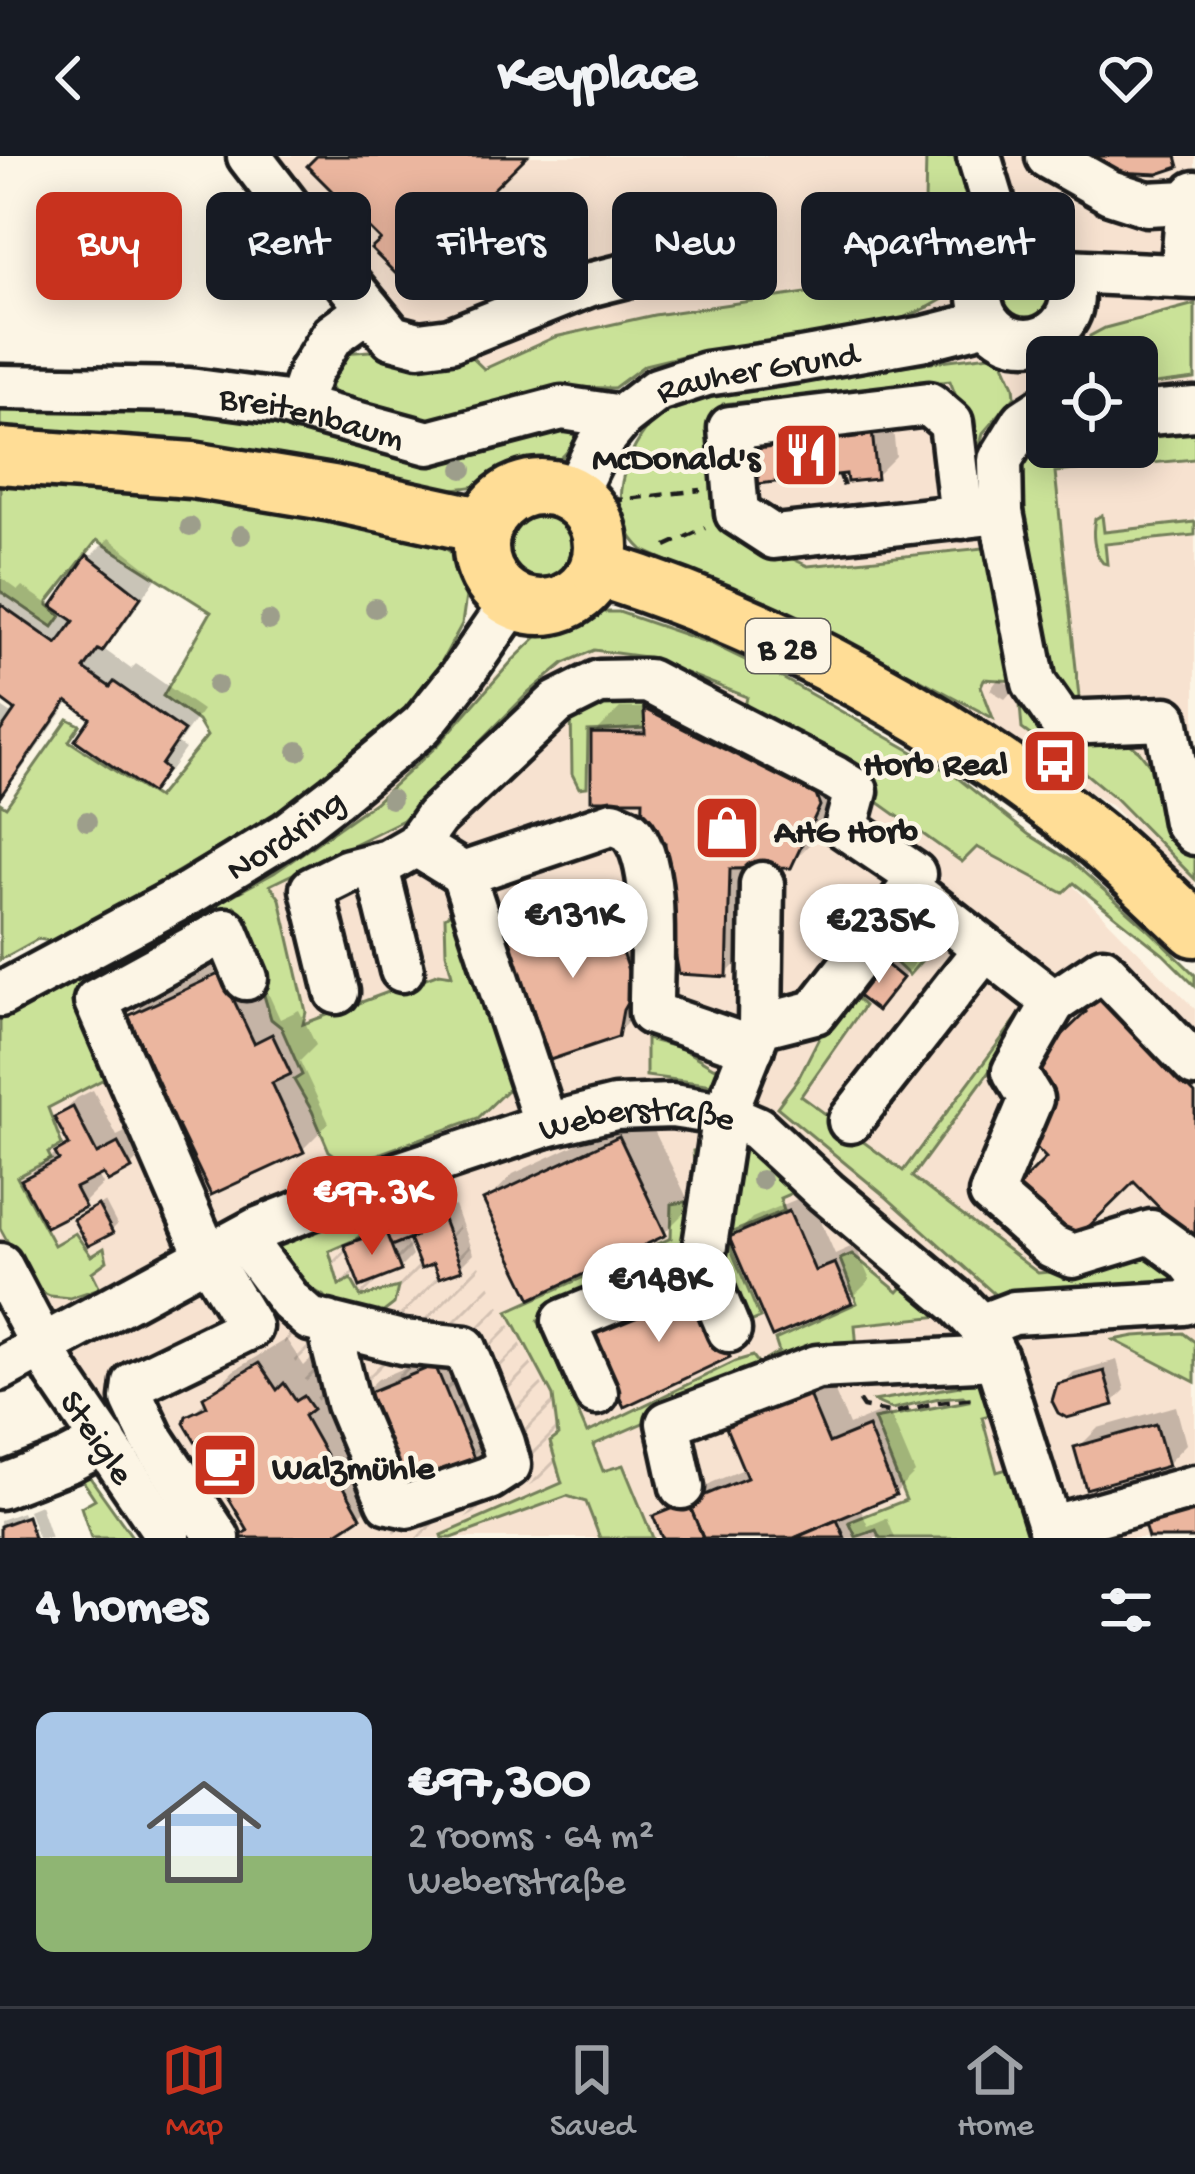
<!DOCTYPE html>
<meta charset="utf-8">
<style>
body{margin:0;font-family:"Gochi Hand",sans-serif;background:#242831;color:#f1f3f6;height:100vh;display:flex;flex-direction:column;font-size:45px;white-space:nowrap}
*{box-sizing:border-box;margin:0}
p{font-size:39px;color:#9ea1a6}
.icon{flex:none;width:66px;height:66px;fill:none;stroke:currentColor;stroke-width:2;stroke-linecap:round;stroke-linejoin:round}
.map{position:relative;height:1382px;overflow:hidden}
.side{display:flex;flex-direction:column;background:#171b24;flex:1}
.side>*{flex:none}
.hud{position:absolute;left:36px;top:36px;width:1125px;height:108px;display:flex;gap:24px}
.tools{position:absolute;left:1026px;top:180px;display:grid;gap:24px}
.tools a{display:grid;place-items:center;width:132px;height:132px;border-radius:18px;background:#171b24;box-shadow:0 6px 30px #0003;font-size:60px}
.price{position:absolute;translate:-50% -102px;padding:0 27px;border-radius:42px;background:#fff;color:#222;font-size:39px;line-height:78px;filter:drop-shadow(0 3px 6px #0008)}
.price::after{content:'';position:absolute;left:50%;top:72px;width:36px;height:27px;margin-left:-18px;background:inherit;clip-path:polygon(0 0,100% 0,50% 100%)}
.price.selected{background:#c8321e;color:#fff}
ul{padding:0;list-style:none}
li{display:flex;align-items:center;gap:36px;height:300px;padding:0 36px}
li+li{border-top:3px solid #363941}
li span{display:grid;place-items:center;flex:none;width:336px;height:240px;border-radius:18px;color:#555}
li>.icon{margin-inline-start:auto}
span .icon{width:144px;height:144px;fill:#fffc;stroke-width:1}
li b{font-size:51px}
h2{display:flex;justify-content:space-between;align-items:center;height:144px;padding:0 36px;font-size:51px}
.chip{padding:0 42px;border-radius:18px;background:#171b24;box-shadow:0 6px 30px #0003;font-size:42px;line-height:108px}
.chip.selected{background:#c8321e;color:#fff}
header{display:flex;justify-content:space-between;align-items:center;height:156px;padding:0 36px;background:#171b24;font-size:54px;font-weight:700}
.dock{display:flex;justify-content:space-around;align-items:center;height:168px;border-top:3px solid #363941;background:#171b24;font-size:33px;color:#9ea1a6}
.dock a{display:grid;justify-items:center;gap:6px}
.dock .selected{color:#c8321e}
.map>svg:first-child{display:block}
.built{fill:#f7e2d0;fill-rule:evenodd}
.industrial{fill:url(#industrial-furrows)}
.grass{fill:#cae298;stroke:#737f5a;stroke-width:3}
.shadow{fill:#0003}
.building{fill:#ebb69f;stroke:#1c1c1c;stroke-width:3}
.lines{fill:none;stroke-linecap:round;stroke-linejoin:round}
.minor-casing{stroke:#1c1c1c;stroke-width:51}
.major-casing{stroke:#1c1c1c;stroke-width:63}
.path{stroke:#1c1c1c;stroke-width:4.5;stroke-dasharray:12 9;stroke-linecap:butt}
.minor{stroke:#fcf5e5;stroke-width:42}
.major{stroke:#ffdd96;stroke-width:54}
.tree{fill:#9d9e8b}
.labels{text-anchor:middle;stroke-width:9;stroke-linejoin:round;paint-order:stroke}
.shield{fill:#fcf5e5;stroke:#5f5d58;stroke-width:3}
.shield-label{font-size:33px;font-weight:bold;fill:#1c1c1c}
.street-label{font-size:36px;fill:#1c1c1c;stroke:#fcf5e5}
.poi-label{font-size:36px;font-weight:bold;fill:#1c1c1c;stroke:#fcf5e5;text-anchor:end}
</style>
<header><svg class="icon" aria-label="back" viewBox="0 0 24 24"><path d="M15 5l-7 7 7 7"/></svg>Keyplace<svg class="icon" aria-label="heart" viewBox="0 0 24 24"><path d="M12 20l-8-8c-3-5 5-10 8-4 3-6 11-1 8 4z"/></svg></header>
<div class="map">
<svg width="1195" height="1382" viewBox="0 0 1195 1382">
<defs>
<pattern id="industrial-furrows" width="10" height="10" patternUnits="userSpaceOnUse" patternTransform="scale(3)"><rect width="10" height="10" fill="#f7e2d0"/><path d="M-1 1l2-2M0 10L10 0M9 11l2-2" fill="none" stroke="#d3c1b2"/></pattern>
</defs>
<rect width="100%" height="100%" fill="#fcf5e5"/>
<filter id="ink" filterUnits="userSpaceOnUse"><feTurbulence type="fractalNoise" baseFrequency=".00833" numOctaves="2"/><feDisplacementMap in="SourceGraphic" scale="24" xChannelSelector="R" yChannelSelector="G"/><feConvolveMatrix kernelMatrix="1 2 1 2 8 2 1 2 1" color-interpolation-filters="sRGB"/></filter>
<g filter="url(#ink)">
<g class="built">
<path d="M222,0H1195V735L1112,650L905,524L670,404L671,259L617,216L447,258L311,236L372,187L328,128ZM1047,201H1137V291H1047Z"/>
<polygon points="620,468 1048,704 1195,853 1195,1382 179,1382 78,1233 0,1081 0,865 261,719 381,631 523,492 545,480"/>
</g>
<polygon class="industrial" points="433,1022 581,1302 428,1382 397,1382 235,1103"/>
<g class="grass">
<polygon points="926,0 959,0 967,22 973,70 972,102 965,122 950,139 929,151 882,171 686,199 645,209 614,232 565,231 420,269 340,247 323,219 342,197 385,194 401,207 462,192 484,213 555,181 654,159 896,124 924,98"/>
<circle cx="1029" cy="136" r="32"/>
<polygon points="1195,148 1195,223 1155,228 1137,227 1137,201 1088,201 1090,180 1105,172"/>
<path d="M990,199L1002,203L1014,230L1015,240L983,277L978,297L950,225L723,248L714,281L746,381L808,410L984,392L983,369L1017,525L984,523L981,530L993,562L876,500L643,394C601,356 624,294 659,259C673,246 693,240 710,233Z"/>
<path d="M0,238L279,257L381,283L583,265C578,277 573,290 564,299C542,323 467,333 434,334L0,280Z"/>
<polygon points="1195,276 1195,303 1055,316 1080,550 1054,540 1025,385 1017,309 1028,285 1046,280 1047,291 1137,291 1137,282"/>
<polygon points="0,327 268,346 412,374 451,396 467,433 462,468 436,516 413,547 290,650 57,786 38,783 0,804 0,647 6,651 68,563 80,569 69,585 157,642 207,580 198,565 163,540 211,456 97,384 48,446 48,449 61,460 53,471 0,435"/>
<circle cx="542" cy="394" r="43"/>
<path d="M1102,359L1104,376L1195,366V379L1105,388L1107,408L1103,407C1093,396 1092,377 1095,363Z"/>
<polygon points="601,456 619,456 712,488 784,523 954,619 1028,678 1071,705 1150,775 1195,819 1195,830 1163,798 1074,727 1063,737 977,691 962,706 875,644 878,635 743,561 747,541 645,501 594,494 564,507 527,538 403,664 270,729 280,743 306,856 303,868 439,817 452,819 446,796 445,761 457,752 523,925 506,935 478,962 348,1009 329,995 312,955 294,924 302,919 281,871 271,863 240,757 234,750 72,842 186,1081 181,1083 104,923 48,952 62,989 48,997 51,1003 17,1021 54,1089 75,1077 91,1100 104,1092 107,1105 92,1116 100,1132 70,1142 50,1140 33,1132 0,1072 0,864 274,717 374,647 439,588 512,505 539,479"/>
<polygon points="1019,537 1125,584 1139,595 1150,609 1195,683 1195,723 1114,641 1085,617 1076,601 1060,591 1056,598 1022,573"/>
<polygon points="591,544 643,544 645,572 588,575 587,631 579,632 572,618 571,550"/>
<polygon points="907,757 933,778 925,788 930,795 909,819 893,804 884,800 852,838 864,850 801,940 903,1015 1026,850 1017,834 1032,857 912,1021 1038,1117 1075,1114 1128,1095 1178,1116 1178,1123 1165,1131 1123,1129 1000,1143 885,1040 777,951 798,923 832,856"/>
<polygon points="646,883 681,892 713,911 735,914 729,931 646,920"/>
<polygon points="750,989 806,1031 780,1042 784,1055 725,1079 760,1162 741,1170 713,1101 737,999 742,992"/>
<polygon points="712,991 692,1097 538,1164 587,1277 736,1205 753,1200 759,1208 779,1196 775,1184 857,1147 840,1103 852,1098 898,1136 910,1123 968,1183 957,1180 952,1168 941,1160 855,1169 857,1193 827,1186 593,1289 603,1315 623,1309 653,1382 600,1382 586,1346 567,1340 452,1382 443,1382 442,1379 562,1327 550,1286 558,1280 553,1240 508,1155 671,1082 672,1048 697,1044 693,995"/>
<polygon points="407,1028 433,1045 438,1056 415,1065 409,1052 378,1064 381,1072 329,1095 339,1129 351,1123 361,1141 398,1131 394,1148 381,1158 359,1161 274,1110 273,1083"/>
<polygon points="1183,1177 1195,1186 1195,1226 1114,1184 1135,1180"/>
<polygon points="960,1211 990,1218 1001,1256 982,1261 997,1316 1014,1311 1036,1382 880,1382 876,1374 856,1381 849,1366 906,1344 874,1263 968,1245 963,1240 939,1242 892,1253 874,1245 960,1230"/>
<polygon points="84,1313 133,1382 91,1382 81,1351 95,1343 77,1316"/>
</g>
<g class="shadow">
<polygon points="890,246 896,300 876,320 849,314"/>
<polygon points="109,382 158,420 121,473 102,492 131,513 136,508 202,554 178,588 185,593 170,614 150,633 95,561 71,544 18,619 0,637 0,550 15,560 20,553 0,539 0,421 18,434 22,430 54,452 90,401"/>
<polygon points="999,522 1015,532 1005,543 990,534"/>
<polygon points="672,529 845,622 816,682 789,709 754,710 752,791 726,818 668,684 646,641 594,578 620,552 649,552"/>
<polygon points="1068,587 1079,594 1071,604 1060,597"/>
<polygon points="615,726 645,765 643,851 616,878 510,779 536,753"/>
<polygon points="248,793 280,863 299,854 316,889 300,905 329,967 303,993 180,966 144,940 160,924 131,860 157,834"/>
<polygon points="896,794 914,808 890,838 883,806"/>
<polygon points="93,934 117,980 139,969 150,991 130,1011 105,1014 97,1018 103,1028 83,1048 25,1024 44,1005 59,997 70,986 58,962 77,942"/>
<polygon points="645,956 691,1050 664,1077 487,1045 513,1018"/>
<polygon points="809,1038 835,1098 855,1089 870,1124 850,1144 733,1082 752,1062"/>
<polygon points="105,1046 117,1069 111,1075 77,1063"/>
<polygon points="455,1050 473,1098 460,1111 421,1076 405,1082 412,1100 399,1113 347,1090 360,1077 384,1068 391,1061 413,1053 419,1069 429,1059"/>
<polygon points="286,1183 304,1210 311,1203 323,1221 386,1333 360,1359 243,1380 250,1373 189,1262 233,1215"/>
<polygon points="455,1191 493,1283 474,1303 358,1242 378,1223"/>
<polygon points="1117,1204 1125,1234 1112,1247 1060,1230 1074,1216"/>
<polygon points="824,1210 849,1269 888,1253 915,1317 895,1337 860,1352 868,1370 887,1362 895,1382 665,1382 656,1361 669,1348 700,1335 700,1338 711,1327 746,1312"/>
<polygon points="1176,1250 1186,1288 1167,1308 1078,1292 1098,1272"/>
<polygon points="40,1349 51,1382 38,1382 28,1354"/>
<polygon points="22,1356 31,1382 0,1382 0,1364"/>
</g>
<g class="building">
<polygon points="317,0 527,0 402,124 371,93 381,84 307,10"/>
<polygon points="1075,0 1176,0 1179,11 1158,18 1115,16"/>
<polygon points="871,265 877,323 847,326 846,318 740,330 735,280"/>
<polygon points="87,399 141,441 102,496 98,494 84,513 110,531 114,526 184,575 161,609 167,614 151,637 75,584 90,562 67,545 0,641 0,576 15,554 0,543 0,448 57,488 74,465 52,450"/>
<polygon points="644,553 816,639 820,650 791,712 730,713 727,821 679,818 675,796 662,796 665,687 642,687 643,644 591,644 591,577 645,578"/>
<polygon points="588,751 620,791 632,826 630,842 623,854 618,881 550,904 507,778"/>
<polygon points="881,804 903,822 877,855 855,838"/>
<polygon points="221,817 254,887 272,878 291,918 272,927 304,996 211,1039 178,970 159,979 141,939 160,930 128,860"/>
<polygon points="1096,840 1104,840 1138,874 1134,877 1195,938 1195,1088 1134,1026 1069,1090 1014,1034 1046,1002 1022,977 1054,946 1024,916 1086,856 1083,853"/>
<polygon points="73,951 97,998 118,987 132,1013 108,1026 103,1018 75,1032 85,1051 46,1071 21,1024 59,1004 55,997 69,989 54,961"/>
<polygon points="619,980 666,1079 531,1143 483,1044"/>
<polygon points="98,1049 113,1077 88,1090 73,1063"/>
<polygon points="789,1055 815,1115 835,1107 852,1147 772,1181 729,1081"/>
<polygon points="407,1056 416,1080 391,1090 382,1066"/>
<polygon points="442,1061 462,1114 439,1122 433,1108 421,1113 409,1083 416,1080 413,1072"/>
<polygon points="385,1074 401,1115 360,1131 344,1089"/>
<polygon points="695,1128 730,1201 624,1251 589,1177"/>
<polygon points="259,1207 277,1234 284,1227 296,1245 304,1240 313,1253 304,1260 361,1361 329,1382 241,1382 239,1380 248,1375 184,1267 186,1260 207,1250 203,1241"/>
<polygon points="435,1209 475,1305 395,1339 355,1242"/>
<polygon points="1104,1215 1114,1249 1067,1262 1058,1257 1052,1245 1057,1228"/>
<polygon points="804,1227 829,1287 868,1271 896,1339 794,1382 703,1382 688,1346 747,1322 722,1262"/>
<polygon points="1156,1268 1168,1310 1086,1333 1074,1291"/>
<polygon points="1195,1342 1195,1382 1148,1382 1141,1359"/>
<polygon points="688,1346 703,1382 662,1382 653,1360"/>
<polygon points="27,1360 34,1382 0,1382 0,1370"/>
<polygon points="837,1364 845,1382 797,1382 797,1381"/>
</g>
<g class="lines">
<g class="minor-casing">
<g id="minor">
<polyline points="249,0 329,104 392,181 419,188 450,184 588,129 624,120"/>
<polyline points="979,0 1008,97"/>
<polyline points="1048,1 1110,36 1147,48 1188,46"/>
<circle cx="1026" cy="139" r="46"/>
<polyline points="1066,115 1195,121"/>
<polyline points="1182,120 1188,46 1195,37"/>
<path id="s1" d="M0,231L189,234L279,246L429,287L562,252L622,261"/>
<polyline points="1047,250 1024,265 1000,304 1001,356 1034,527 1062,567 1166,563 1185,666 1195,677"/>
<polyline points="298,252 310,216 333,179 369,153"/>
<polyline points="1137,258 1195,253"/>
<path id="s2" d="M573,340L598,290L622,261L657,234L706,218L801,204L925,182L988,166"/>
<polyline points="962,361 951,267 929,248 730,272 737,357 774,381 1001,356"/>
<path d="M416,689L463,718L613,667C618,669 626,672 630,675C661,707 650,813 651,857L752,892"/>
<polyline points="376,708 402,814"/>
<polyline points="463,718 546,969"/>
<polyline points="337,836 312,733 348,715 388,705 416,689 436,661 557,547 599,526 648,525 835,622 856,635 846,672 914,718 910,734 1054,846 1103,813 1195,909"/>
<path id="s3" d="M0,839L188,738L288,677L336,640L422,569L462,519L513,445"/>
<polyline points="1054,846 1014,915 1031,943 991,1038 1052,1091 1073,1100 1151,1076 1188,1103 1195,1112"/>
<polyline points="760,870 762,728"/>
<polyline points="850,965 984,794"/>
<polyline points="242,1082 290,1145 310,1163 402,1186 465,1192 503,1287 509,1309 489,1322 408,1350 389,1346 348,1248 328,1167"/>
<path id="s4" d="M0,1109L57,1217L169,1382"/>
<polyline points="702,1109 729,1174"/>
<polyline points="980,1170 1014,1157 1184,1147 1195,1139"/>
<path id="s5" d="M0,1213L258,1073L399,1018L546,969L615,952L672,950L725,958L757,972L826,1036L957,1146L980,1170L996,1202L1053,1382"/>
<polyline points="596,1237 564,1165 702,1109 725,958 760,870 815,856 910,734"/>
<polyline points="0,1331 68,1305 105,1286"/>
<polyline points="682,1331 668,1267 817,1211 996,1202"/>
<polyline points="1050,1372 1195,1331"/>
<polyline points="218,1382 151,1281 133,1243 135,1227 250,1171 207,1100 96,845 226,774 246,822"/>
</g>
</g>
<g class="major-casing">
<g id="major">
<polyline points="0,300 192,314 332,337 484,370"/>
<circle cx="541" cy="391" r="60"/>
<path d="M598,413C773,467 959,569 1101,686C1133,714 1164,744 1195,773"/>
</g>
</g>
<g class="path">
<polyline points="840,319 846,337"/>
<polyline points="611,345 701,334"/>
<polyline points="666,390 705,372"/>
<polyline points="859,1245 863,1251 893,1257 939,1246 974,1242"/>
</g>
<use href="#minor" class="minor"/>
<use href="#major" class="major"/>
</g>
<g class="tree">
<circle cx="463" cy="313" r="10"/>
<circle cx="190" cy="371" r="10"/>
<circle cx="241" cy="379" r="10"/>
<circle cx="375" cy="452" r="10"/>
<circle cx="269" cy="465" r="10"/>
<circle cx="217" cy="529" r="10"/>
<circle cx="298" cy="595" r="10"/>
<circle cx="391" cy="643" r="10"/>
<circle cx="87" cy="665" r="10"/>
<circle cx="761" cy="1024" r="10"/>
</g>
</g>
<defs>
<g id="restaurant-square" transform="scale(3.45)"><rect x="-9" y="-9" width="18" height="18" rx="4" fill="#c8321e" stroke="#fcf5e5"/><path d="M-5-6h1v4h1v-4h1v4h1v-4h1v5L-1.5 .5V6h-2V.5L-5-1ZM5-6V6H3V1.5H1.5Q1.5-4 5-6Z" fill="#fff"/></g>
<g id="bus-square" transform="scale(3.45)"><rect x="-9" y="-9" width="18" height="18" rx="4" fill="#c8321e" stroke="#fcf5e5"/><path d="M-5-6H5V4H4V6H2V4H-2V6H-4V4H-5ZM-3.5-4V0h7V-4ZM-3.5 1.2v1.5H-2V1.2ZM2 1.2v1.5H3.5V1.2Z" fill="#fff"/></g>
<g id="shop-square" transform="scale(3.45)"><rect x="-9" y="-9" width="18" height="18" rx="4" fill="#c8321e" stroke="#fcf5e5"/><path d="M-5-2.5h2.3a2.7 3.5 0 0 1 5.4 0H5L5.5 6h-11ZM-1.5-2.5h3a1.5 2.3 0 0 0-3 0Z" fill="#fff"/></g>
<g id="cafe-square" transform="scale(3.45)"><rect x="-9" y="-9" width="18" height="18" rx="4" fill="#c8321e" stroke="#fcf5e5"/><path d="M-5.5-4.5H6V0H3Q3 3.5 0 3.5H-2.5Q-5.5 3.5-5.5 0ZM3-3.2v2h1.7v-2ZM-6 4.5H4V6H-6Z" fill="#fff"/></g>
</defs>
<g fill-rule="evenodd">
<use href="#restaurant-square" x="806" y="299"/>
<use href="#bus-square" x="1055" y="605"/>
<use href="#shop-square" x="727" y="672"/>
<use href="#cafe-square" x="225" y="1309"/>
</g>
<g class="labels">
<rect class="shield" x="746" y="463" width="84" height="54" rx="9"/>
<g class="shield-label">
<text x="788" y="502">B 28</text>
</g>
<g class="street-label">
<text dy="13" stroke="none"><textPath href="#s2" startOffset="240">Rauher Grund</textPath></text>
<text dy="13" stroke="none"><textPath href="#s1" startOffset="315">Breitenbaum</textPath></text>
<text dy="13" stroke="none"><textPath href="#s3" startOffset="327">Nordring</textPath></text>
<text dy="13" stroke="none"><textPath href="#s5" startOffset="693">Weberstraße</textPath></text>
<text dy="13" stroke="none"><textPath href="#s4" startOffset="198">Steigle</textPath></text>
</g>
<g class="poi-label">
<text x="760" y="312">McDonald's</text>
<text x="1008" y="618">Horb Real</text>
<text x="774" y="685" text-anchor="start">AHG Horb</text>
<text x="272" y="1322" text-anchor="start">Walzmühle</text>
</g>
</g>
</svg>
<div class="tools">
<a><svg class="icon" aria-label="locate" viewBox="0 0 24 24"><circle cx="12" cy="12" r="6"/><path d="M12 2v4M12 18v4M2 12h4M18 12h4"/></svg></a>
</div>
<b class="price" style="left:573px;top:825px">€131K</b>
<b class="price" style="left:879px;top:830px">€235K</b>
<b class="price selected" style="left:372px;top:1102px">€97.3K</b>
<b class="price" style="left:659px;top:1189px">€148K</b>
<div class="hud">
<a class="chip selected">Buy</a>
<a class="chip">Rent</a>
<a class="chip">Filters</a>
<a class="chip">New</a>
<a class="chip">Apartment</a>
</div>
</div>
<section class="side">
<h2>4 homes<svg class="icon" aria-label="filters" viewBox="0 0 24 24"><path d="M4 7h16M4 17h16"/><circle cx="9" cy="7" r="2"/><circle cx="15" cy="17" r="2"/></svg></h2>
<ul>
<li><span style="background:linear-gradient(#a9c7e8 60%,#8fb573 0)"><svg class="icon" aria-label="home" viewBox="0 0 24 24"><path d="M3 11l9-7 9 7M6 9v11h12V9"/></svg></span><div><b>€97,300</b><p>2 rooms · 64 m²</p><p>Weberstraße</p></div></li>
</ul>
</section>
<nav class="dock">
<a class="selected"><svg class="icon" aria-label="map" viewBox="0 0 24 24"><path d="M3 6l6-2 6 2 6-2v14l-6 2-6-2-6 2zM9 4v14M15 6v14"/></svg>Map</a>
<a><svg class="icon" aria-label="saved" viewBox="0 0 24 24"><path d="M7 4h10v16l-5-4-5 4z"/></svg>Saved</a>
<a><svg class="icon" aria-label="home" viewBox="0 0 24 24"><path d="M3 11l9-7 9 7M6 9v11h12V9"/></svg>Home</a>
</nav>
